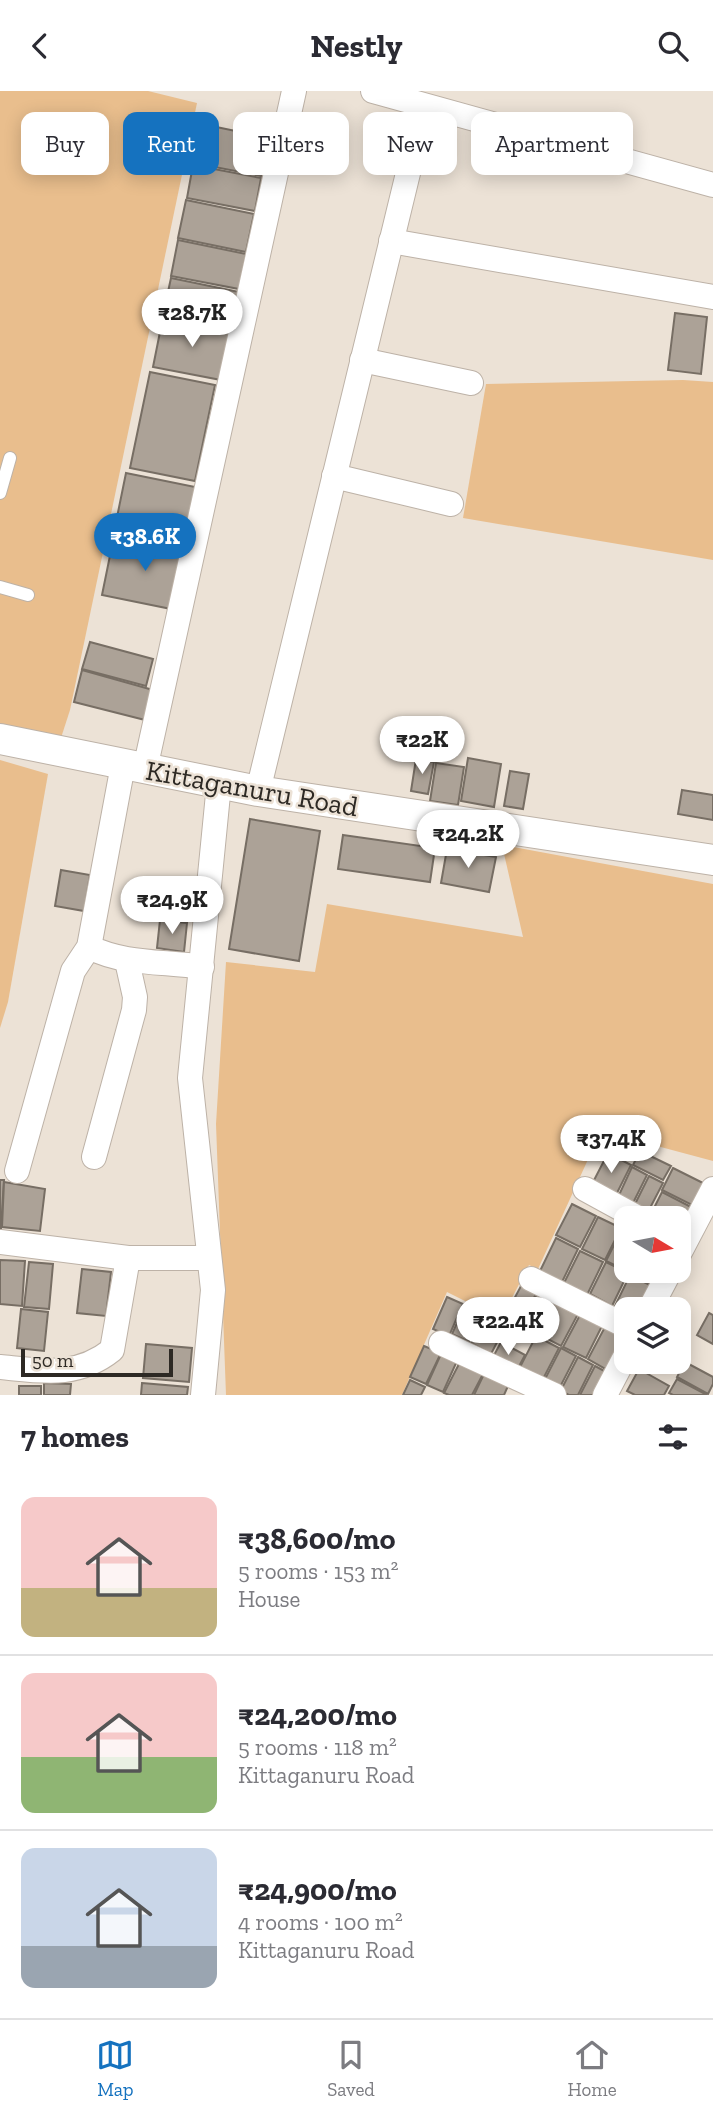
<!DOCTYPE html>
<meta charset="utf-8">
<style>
body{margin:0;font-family:"Zilla Slab",serif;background:#f7f7f7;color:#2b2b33;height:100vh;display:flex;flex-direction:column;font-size:26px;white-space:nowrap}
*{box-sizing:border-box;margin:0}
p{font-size:23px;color:#7c7c81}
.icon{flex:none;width:38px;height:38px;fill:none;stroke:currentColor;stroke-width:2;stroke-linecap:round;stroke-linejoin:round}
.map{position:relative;height:1304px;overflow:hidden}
.drawer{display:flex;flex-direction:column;background:#fff;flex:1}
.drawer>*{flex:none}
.hud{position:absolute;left:21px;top:21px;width:672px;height:63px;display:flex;gap:14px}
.needle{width:46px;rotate:100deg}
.controls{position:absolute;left:614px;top:1115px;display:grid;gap:14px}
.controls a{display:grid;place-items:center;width:77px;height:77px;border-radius:14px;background:#fff;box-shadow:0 4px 18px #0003;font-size:35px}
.scale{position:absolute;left:21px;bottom:18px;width:152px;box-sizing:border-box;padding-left:7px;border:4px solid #2d2924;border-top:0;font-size:19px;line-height:24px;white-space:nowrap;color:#2d2924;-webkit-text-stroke:5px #ece2d6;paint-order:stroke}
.price{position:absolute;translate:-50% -60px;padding:0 16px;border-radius:24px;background:#fff;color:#222;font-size:23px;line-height:46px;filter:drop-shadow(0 2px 4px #0008)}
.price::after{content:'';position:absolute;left:50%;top:42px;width:21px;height:16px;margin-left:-10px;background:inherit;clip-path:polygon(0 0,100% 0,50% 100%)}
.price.on{background:#1572bf;color:#fff}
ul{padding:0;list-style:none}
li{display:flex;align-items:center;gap:21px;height:175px;padding:0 21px}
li+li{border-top:2px solid #e1e1e2}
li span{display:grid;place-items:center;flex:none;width:196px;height:140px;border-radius:14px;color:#555}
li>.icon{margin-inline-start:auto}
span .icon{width:84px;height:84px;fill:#fffc;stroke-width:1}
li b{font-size:30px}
h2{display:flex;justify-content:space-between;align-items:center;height:84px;padding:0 21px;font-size:30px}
.tag{padding:0 24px;border-radius:14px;background:#fff;box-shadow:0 4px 18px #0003;font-size:24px;line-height:63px}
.tag.on{background:#1572bf;color:#fff}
header{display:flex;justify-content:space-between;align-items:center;height:91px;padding:0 21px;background:#fff;font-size:32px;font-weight:700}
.tab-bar{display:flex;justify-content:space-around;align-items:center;height:98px;border-top:2px solid #e1e1e2;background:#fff;font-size:19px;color:#7c7c81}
.tab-bar a{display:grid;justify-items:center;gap:4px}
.tab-bar .on{color:#1572bf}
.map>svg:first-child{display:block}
.green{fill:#e9be8d}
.building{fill:#aca297;stroke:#776e64;stroke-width:2}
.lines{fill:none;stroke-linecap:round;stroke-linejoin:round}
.service-casing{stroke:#bdb2a7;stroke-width:14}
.minor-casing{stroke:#bdb2a7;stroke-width:26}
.tertiary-casing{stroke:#bdb2a7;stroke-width:32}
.service{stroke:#fff;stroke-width:12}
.minor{stroke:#fff;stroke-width:24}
.tertiary{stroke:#fff;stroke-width:30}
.labels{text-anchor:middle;stroke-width:5;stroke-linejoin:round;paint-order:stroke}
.street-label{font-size:28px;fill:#2d2924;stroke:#ece2d6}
</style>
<header><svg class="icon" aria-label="back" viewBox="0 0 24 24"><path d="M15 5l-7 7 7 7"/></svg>Nestly<svg class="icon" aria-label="search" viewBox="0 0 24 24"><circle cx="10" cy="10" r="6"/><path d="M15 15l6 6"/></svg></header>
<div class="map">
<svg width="713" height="1304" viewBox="0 0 713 1304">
<rect width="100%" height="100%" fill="#ece2d6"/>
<g class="green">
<polygon points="0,0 148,0 197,12 70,619 60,650 0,633"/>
<polygon points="683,289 713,291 713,469 463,427 486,293"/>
<polygon points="0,669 48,683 8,911 0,937"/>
<polygon points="502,754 713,793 713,1070 601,1040 538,1178 529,1174 501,1228 447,1201 402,1304 226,1304 216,1033 226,871 315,881 327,813 523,846"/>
</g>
<g class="building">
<polygon points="202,33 269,47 261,85 194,72"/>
<polygon points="193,74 261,87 255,120 187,107"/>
<polygon points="186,109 254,123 246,161 178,147"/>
<polygon points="178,149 246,163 239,198 171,185"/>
<polygon points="171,187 239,201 231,238 163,224"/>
<polygon points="675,222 707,226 701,283 668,279"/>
<polygon points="163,226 230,240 221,289 153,276"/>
<polygon points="150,281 215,294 195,390 130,377"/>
<polygon points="126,382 200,397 188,456 114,441"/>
<polygon points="114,445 188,460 176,519 102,504"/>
<polygon points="90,551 153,568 146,595 82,578"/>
<polygon points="82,579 153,599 145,629 74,611"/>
<polygon points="468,667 501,673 494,716 461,710"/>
<polygon points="416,668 434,671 428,703 411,700"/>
<polygon points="436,672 464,676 458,714 430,710"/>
<polygon points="510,680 529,683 523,718 504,715"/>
<polygon points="682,699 713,704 713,729 678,723"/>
<polygon points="250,728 320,740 299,870 229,858"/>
<polygon points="343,744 435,757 430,791 338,778"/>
<polygon points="447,758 496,766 489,801 441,792"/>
<polygon points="61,779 90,784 84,820 55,815"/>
<polygon points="160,829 187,832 184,861 157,857"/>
<polygon points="640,1060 671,1075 663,1089 633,1074"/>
<polygon points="608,1062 631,1074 615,1106 591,1095"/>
<polygon points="632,1076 647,1084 633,1112 619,1104"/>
<polygon points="673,1077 705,1093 694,1115 662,1099"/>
<polygon points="649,1085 663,1092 649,1119 635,1113"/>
<polygon points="0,1089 4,1089 1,1137 0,1137"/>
<polygon points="4,1091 45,1098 40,1140 2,1136"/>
<polygon points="662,1101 693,1117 679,1139 679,1127 655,1127 650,1125"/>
<polygon points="572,1113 596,1125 580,1156 556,1144"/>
<polygon points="598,1126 621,1137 605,1169 582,1158"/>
<polygon points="622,1138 626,1141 626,1180 630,1180 629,1181 606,1170"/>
<polygon points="556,1147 578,1158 562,1191 540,1180"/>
<polygon points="580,1160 603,1171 587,1204 564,1192"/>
<polygon points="0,1169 25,1170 22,1215 0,1213"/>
<polygon points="29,1171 53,1173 49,1218 24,1216"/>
<polygon points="606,1171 628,1182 612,1215 590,1203"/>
<polygon points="82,1178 111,1181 106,1225 77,1222"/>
<polygon points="632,1180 662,1180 655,1195 630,1182"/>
<polygon points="630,1184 654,1196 643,1218 626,1218 626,1223 614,1217"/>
<polygon points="521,1195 536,1203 519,1235 504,1227"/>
<polygon points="537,1203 552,1211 536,1244 520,1236"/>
<polygon points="447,1206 463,1213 449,1245 433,1238"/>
<polygon points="555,1211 578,1223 561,1255 538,1243"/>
<polygon points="465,1214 482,1221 469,1251 452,1243"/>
<polygon points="21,1218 48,1221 44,1260 17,1257"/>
<polygon points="487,1221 507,1232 491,1263 471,1252"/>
<polygon points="709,1222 713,1224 713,1253 697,1244"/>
<polygon points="580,1224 602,1235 586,1267 563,1256"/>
<polygon points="605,1236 626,1247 626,1252 611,1281 588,1268"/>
<polygon points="536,1245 559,1257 542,1290 519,1278"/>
<polygon points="501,1251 525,1264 516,1281 492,1268"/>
<polygon points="146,1253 192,1257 189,1291 143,1287"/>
<polygon points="424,1255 441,1262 426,1293 410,1286"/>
<polygon points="561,1257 576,1265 559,1298 544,1290"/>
<polygon points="441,1263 457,1270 443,1301 427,1294"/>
<polygon points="578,1266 593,1274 578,1304 569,1304 561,1299"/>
<polygon points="460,1271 483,1283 472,1304 449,1304 444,1302"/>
<polygon points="685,1271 713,1286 713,1293 708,1303 677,1286"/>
<polygon points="595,1275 610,1283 599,1304 580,1304"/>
<polygon points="639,1278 669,1295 664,1304 635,1304 627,1300"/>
<polygon points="484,1283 508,1295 504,1304 474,1304"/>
<polygon points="677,1288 707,1304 673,1304 669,1302"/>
<polygon points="410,1289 425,1296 421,1304 403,1304"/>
<polygon points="44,1292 71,1293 70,1304 44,1304"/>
<polygon points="142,1292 188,1296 187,1304 141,1304"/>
<rect x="19" y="1295" width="22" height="9"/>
</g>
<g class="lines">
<g class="service-casing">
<g id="service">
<polyline points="0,402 10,367"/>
<polyline points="0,496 28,504"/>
</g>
</g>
<g class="minor-casing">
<g id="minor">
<polyline points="373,0 713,94"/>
<polyline points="391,150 713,206"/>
<polyline points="362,269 471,292"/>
<polyline points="334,385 451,413"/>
<polyline points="145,678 294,0"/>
<polyline points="258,700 410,74"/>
<path d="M89,856C125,874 164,870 202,876"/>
<polyline points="94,1066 134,919 135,906 127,870"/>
<polyline points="17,1080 73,880 89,856 123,674"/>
<polyline points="585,1098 638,1127"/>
<polyline points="0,1151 128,1167 209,1167"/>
<polyline points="679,1163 713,1098"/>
<polyline points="531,1188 626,1235"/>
<polyline points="650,1218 670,1180"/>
<polyline points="441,1252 554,1304"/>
<path d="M0,1276C42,1280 77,1287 112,1259L128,1167"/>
<polyline points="203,1304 213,1199 190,987 219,693"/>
<polyline points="605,1304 626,1264"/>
</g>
</g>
<g class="tertiary-casing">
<polyline id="tertiary" points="0,648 258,700 713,769"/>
</g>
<use href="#service" class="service"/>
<use href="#minor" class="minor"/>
<use href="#tertiary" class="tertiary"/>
</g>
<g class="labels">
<g class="street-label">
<text transform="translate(252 697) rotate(10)" y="10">Kittaganuru Road</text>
</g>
</g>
</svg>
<div class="controls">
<a><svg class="needle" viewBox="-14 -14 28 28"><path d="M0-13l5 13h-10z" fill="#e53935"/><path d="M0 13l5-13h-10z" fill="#7c7c81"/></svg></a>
<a><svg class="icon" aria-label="layers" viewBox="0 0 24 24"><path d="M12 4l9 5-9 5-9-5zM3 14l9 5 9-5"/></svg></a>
</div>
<div class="scale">50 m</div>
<b class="price" style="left:192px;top:258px">₹28.7K</b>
<b class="price on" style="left:145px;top:482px">₹38.6K</b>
<b class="price" style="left:422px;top:685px">₹22K</b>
<b class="price" style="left:468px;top:779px">₹24.2K</b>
<b class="price" style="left:172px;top:845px">₹24.9K</b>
<b class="price" style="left:611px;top:1084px">₹37.4K</b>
<b class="price" style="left:508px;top:1266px">₹22.4K</b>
<div class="hud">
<a class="tag">Buy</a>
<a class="tag on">Rent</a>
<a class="tag">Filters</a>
<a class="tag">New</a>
<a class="tag">Apartment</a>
</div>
</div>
<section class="drawer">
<h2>7 homes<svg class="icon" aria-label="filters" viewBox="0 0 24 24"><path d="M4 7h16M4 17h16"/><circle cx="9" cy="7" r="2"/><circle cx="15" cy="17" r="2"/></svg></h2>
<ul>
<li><span style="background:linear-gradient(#f6c9c9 65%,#c2b280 0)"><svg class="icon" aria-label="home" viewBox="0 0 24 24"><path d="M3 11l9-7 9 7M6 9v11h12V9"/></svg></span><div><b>₹38,600/mo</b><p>5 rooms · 153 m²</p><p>House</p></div></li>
<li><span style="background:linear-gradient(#f6c9c9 60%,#8fb573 0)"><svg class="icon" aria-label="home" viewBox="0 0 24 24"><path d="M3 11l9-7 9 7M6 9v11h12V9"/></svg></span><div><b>₹24,200/mo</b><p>5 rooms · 118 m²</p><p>Kittaganuru Road</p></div></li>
<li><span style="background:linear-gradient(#c9d6e8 70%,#9aa5b1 0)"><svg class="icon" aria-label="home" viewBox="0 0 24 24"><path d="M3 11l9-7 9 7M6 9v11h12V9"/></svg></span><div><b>₹24,900/mo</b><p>4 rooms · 100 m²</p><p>Kittaganuru Road</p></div></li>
</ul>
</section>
<nav class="tab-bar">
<a class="on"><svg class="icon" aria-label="map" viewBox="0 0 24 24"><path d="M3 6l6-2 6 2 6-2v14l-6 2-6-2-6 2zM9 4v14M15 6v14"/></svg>Map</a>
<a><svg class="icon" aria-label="saved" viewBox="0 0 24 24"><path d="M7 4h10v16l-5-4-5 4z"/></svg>Saved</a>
<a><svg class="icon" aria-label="home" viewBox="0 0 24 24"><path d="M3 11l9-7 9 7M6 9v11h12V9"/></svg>Home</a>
</nav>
